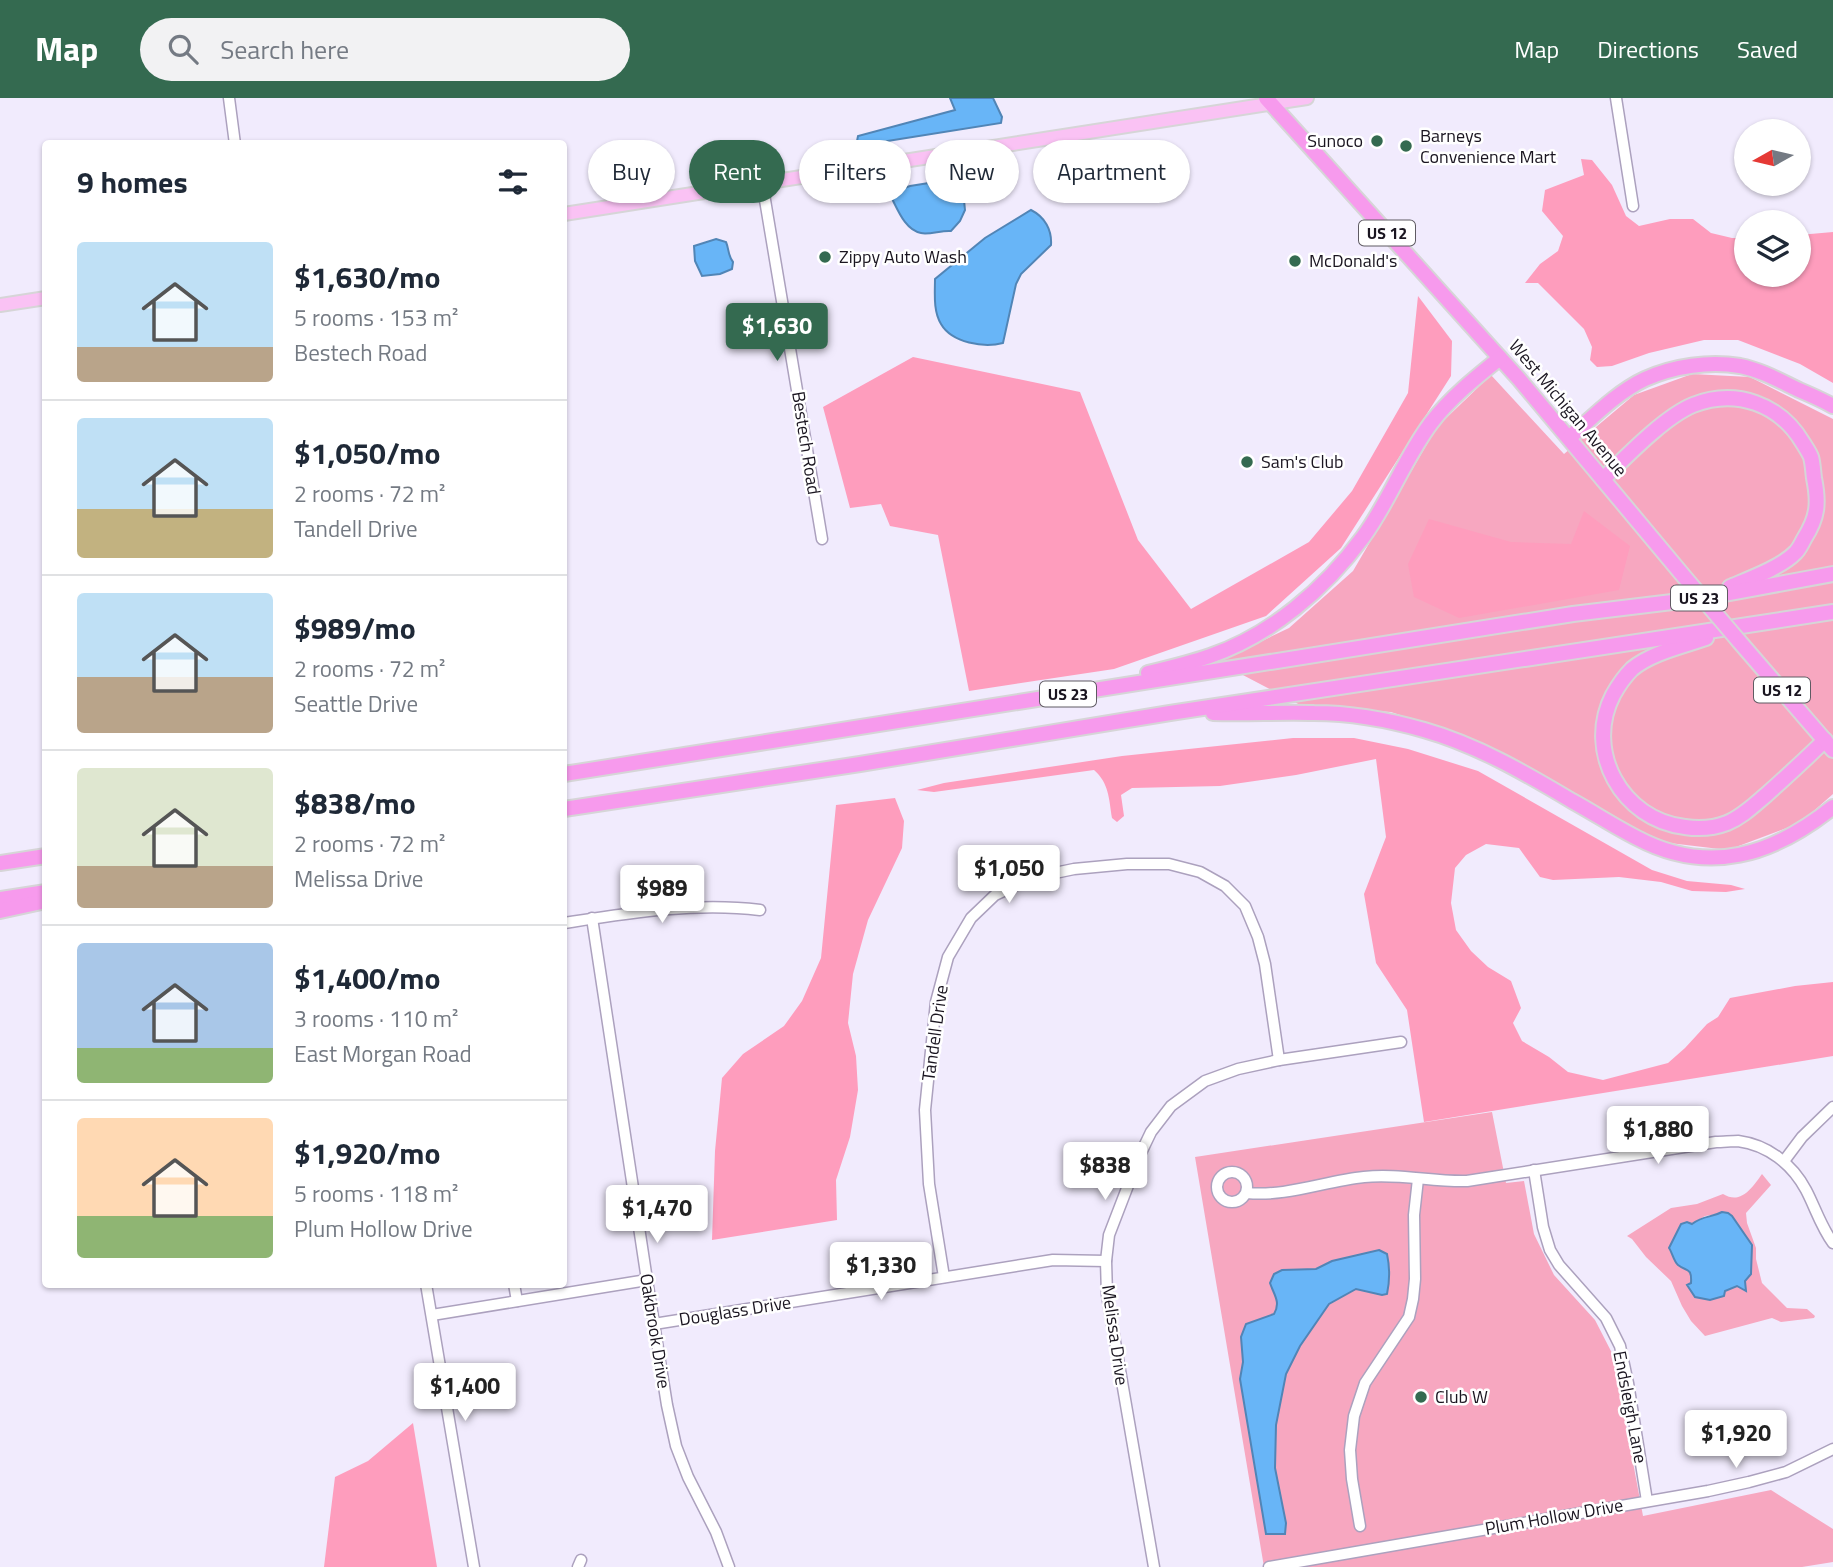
<!DOCTYPE html>
<meta charset="utf-8">
<style>
body{margin:0;font-family:"Titillium Web",sans-serif;background:#f2f2f3;color:#1f2937;height:100vh;display:flex;flex-direction:column;font-size:26px;white-space:nowrap}
*{box-sizing:border-box;margin:0}
p{font-size:23px;color:#747a83}
.icon{flex:none;width:38px;height:38px;fill:none;stroke:currentColor;stroke-width:2;stroke-linecap:round;stroke-linejoin:round}
.map{position:relative;flex:1;overflow:hidden}
.sheet{position:absolute;left:42px;top:42px;width:525px;height:1148px;display:flex;flex-direction:column;background:#fff;border-radius:7px;box-shadow:0 2px 5px #0004}
.sheet>*{flex:none}
.guide{position:absolute;left:588px;top:42px;width:665px;height:63px;display:flex;gap:14px}
.needle{width:46px;rotate:262deg}
.buttons{position:absolute;left:1734px;top:21px;display:grid;gap:14px}
.buttons a{display:grid;place-items:center;width:77px;height:77px;border-radius:50%;background:#fff;box-shadow:0 2px 5px #0004;font-size:35px}
.price{position:absolute;translate:-50% -60px;padding:0 16px;border-radius:7px;background:#fff;color:#222;font-size:23px;line-height:46px;filter:drop-shadow(0 2px 4px #0008)}
.price::after{content:'';position:absolute;left:50%;top:42px;width:21px;height:16px;margin-left:-10px;background:inherit;clip-path:polygon(0 0,100% 0,50% 100%)}
.price.active{background:#346a50;color:#fff}
ul{padding:0;list-style:none}
li{display:flex;align-items:center;gap:21px;height:175px;padding:0 35px}
li+li{border-top:2px solid #e0e1e3}
li span{display:grid;place-items:center;flex:none;width:196px;height:140px;border-radius:7px;color:#555}
li>.icon{margin-inline-start:auto}
span .icon{width:84px;height:84px;fill:#fffc;stroke-width:1}
li b{font-size:30px}
h2{display:flex;justify-content:space-between;align-items:center;height:84px;padding:0 35px;font-size:30px}
.chip{padding:0 24px;border-radius:32px;background:#fff;box-shadow:0 2px 5px #0004;font-size:24px;line-height:63px}
.chip.active{background:#346a50;color:#fff}
header{display:flex;align-items:center;gap:42px;box-sizing:border-box;height:98px;padding:0 35px;background:#346a50;color:#fff}
header strong{font-size:33px}
nav{display:flex;gap:38px;margin-inline-start:auto;font-size:24px}
.search{width:490px;height:63px;background:#f2f2f3;display:flex;align-items:center;gap:18px;box-sizing:border-box;padding:0 24px;border-radius:38px;color:#747a83;font-size:26px}
.map>svg:first-child{display:block}
.green{fill:#f7a7c0;fill-rule:evenodd}
.forest{fill:#fe9dbd}
.water{fill:#68b5f7;stroke:#5185b6;stroke-width:2}
.lines{fill:none;stroke-linecap:round;stroke-linejoin:round}
.minor-casing{stroke:#aca1be;stroke-width:13}
.major-casing{stroke:#d6d5d7;stroke-width:16}
.highway-casing{stroke:#d6d5d7;stroke-width:18}
.minor{stroke:#fff;stroke-width:10}
.major{stroke:#fac2f4;stroke-width:12}
.highway{stroke:#f79aed;stroke-width:14}
.highway-bridge-casing{stroke:#d6d5d7;stroke-width:18;stroke-linecap:butt}
.highway-bridge{stroke:#f79aed;stroke-width:14}
.poi-dot{fill:#346a50;stroke:#fff;stroke-width:2.5}
.labels{text-anchor:middle;stroke-width:5;stroke-linejoin:round;paint-order:stroke}
.shield{fill:#fff;stroke:#5f5b63;stroke-width:2}
.shield-label{font-size:16px;font-weight:bold;fill:#1a1520}
.poi-label{font-size:18px;fill:#1a1520;stroke:#fff;text-anchor:start}
.street-label{font-size:18px;fill:#1a1520;stroke:#fff}
</style>
<header>
<strong>Map</strong>
<div class="search"><svg class="icon" aria-label="search" viewBox="0 0 24 24"><circle cx="10" cy="10" r="6"/><path d="M15 15l6 6"/></svg>Search here</div>
<nav><a>Map</a><a>Directions</a><a>Saved</a></nav>
</header>
<div class="map">
<svg width="1833" height="1469" viewBox="0 0 1833 1469">
<rect width="100%" height="100%" fill="#f1ebfd"/>
<g class="green">
<polygon points="1692,276 1750,279 1833,321 1833,696 1800,725 1728,752 1661,744 1478,643 1391,614 1302,608 1218,564 1289,530 1353,473 1437,329 1491,277 1564,356 1634,297"/>
<path d="M1492,1014L1506,1085L1524,1083L1534,1136L1554,1177L1595,1222L1613,1257L1643,1418L1771,1392L1833,1431V1464L1802,1469H1264L1195,1059ZM1342,1162L1382,1197L1356,1191L1329,1206L1300,1248L1286,1276L1276,1327L1275,1370L1286,1425L1285,1436H1266L1240,1281L1243,1264L1241,1239L1246,1226L1274,1216C1279,1208 1279,1203 1274,1195L1282,1172L1316,1171L1332,1163Z"/>
<path d="M1762,1076L1771,1087L1746,1115L1747,1125L1756,1150V1161L1762,1185L1787,1210L1807,1211L1815,1218L1814,1220L1781,1224L1772,1220L1705,1238L1691,1223L1682,1208L1671,1183L1646,1159L1632,1141L1627,1138L1671,1110L1697,1106L1723,1096C1741,1107 1752,1090 1762,1076ZM1718,1116L1732,1118L1752,1147L1745,1183V1192L1737,1188L1725,1193L1710,1202L1695,1199L1687,1187L1692,1185C1692,1171 1687,1174 1678,1167C1674,1164 1672,1155 1669,1150L1681,1126H1692L1705,1118Z"/>
</g>
<g class="forest">
<polygon points="1581,61 1592,62 1612,87 1626,118 1639,128 1670,121 1693,121 1711,135 1732,140 1746,140 1746,177 1799,177 1799,137 1833,134 1833,285 1800,266 1738,242 1704,242 1649,255 1612,268 1597,269 1590,262 1592,249 1584,231 1538,185 1525,185 1540,166 1558,153 1563,138 1542,113 1545,92 1584,77"/>
<polygon points="1418,198 1452,243 1451,278 1341,450 1266,518 1114,571 969,593 938,437 890,428 881,406 850,410 823,309 913,259 1080,294 1138,442 1191,511 1309,444 1352,393 1408,295"/>
<polygon points="1584,413 1630,448 1619,492 1459,520 1414,499 1408,466 1429,421 1511,444 1571,446"/>
<path d="M1293,640H1354L1408,651L1478,673L1652,772L1687,783L1731,787L1745,791L1726,794L1692,793L1661,784L1619,779L1553,782L1540,779L1519,750L1486,746L1466,757L1455,770L1451,805L1456,832L1471,853L1488,869L1511,883L1521,910L1513,925L1522,943L1549,959L1568,974L1603,982L1668,965L1685,950L1707,926L1718,919L1730,900L1795,888L1833,884V958L1424,1024L1407,912L1376,865L1364,796L1386,739L1376,661L1296,677L1220,688L1132,690L1121,697L1124,718L1117,724L1112,720C1109,701 1109,685 1094,672L934,694L917,692L944,685L1122,658Z"/>
<polygon points="895,700 904,723 902,750 868,822 853,876 848,925 856,958 858,992 850,1039 836,1082 837,1122 712,1142 715,1053 722,980 743,956 784,928 802,903 821,860 836,707"/>
<polygon points="413,1325 437,1469 324,1469 335,1379 368,1363"/>
</g>
<g class="water">
<polygon points="950,0 993,0 1002,19 1001,25 856,48 858,38 955,12"/>
<path d="M1011,72L1009,81L990,89L969,87L964,102L965,112L960,123L951,133C942,132 929,137 921,135C904,132 897,109 889,95L910,88Z"/>
<path d="M1031,112C1045,119 1052,132 1051,147L1021,176L1016,186L1003,245C984,250 952,245 941,226C933,213 935,195 935,181L985,140Z"/>
<path d="M716,141L726,144C729,151 728,158 733,164L732,171L720,176L702,178L695,163L694,148Z"/>
<path d="M1722,1114L1728,1115L1732,1118L1752,1147L1751,1176L1745,1183L1746,1193L1737,1188L1725,1193L1724,1198L1710,1202L1695,1199L1687,1187L1691,1185C1692,1169 1687,1174 1678,1167C1674,1164 1672,1154 1669,1150L1681,1126L1687,1124L1692,1126C1704,1117 1711,1120 1722,1114Z"/>
<path d="M1379,1152L1387,1156C1390,1170 1390,1182 1387,1196L1382,1197L1356,1191L1329,1206L1300,1248L1286,1276L1276,1327L1275,1370L1286,1425L1285,1436H1266L1240,1281L1243,1264L1241,1239L1246,1226L1274,1216C1281,1204 1274,1197 1270,1185L1274,1176L1282,1172L1316,1171L1332,1163Z"/>
</g>
<g class="lines">
<g class="minor-casing">
<g id="minor">
<polyline points="229,0 235,46"/>
<polyline points="1616,0 1633,108"/>
<polyline points="762,84 822,441"/>
<polyline points="592,820 647,1182 667,1307 676,1348 688,1379 716,1434 729,1469"/>
<path d="M564,825C629,815 695,804 760,812"/>
<polyline points="1784,1063 1802,1039 1833,1009"/>
<polyline points="1534,1072 1543,1129 1550,1152 1559,1167 1606,1220 1620,1248 1628,1285 1647,1403"/>
<circle cx="1232" cy="1089" r="15"/>
<path d="M1247,1095C1286,1099 1325,1083 1364,1079C1398,1075 1432,1084 1467,1083L1716,1044C1723,1044 1731,1043 1738,1043C1768,1047 1792,1066 1806,1092C1815,1109 1821,1129 1833,1145"/>
<polyline points="944,1179 929,1086 925,1012 936,904 948,859 971,820 995,797 1031,780 1074,771 1127,766 1169,766 1200,774 1225,788 1245,808 1258,839 1265,866 1279,962"/>
<polyline points="426,1186 474,1469"/>
<polyline points="514,1186 517,1203"/>
<polyline points="432,1217 647,1182"/>
<polyline points="654,1226 1053,1162 1106,1163"/>
<polyline points="1360,1428 1352,1381 1350,1352 1354,1318 1365,1285 1409,1219 1413,1201 1415,1181 1414,1117 1418,1081"/>
<polyline points="578,1469 581,1462"/>
<polyline points="1154,1469 1107,1197 1106,1163 1109,1137 1139,1059 1151,1034 1171,1008 1205,983 1238,971 1279,962 1401,944"/>
<polyline points="1269,1469 1708,1393 1749,1384 1786,1374 1833,1351"/>
</g>
</g>
<g class="major-casing">
<g id="major">
<polyline points="564,116 1307,0"/>
<polyline points="0,207 46,200"/>
</g>
</g>
<g class="highway-casing">
<g id="highway">
<polyline points="1266,0 1519,281 1681,475"/>
<path d="M1569,340C1592,320 1617,294 1645,281C1674,268 1709,263 1740,268C1761,272 1780,283 1799,292C1811,297 1822,302 1833,308"/>
<path d="M1603,381C1626,359 1664,319 1693,307C1736,290 1780,306 1803,345C1806,350 1809,354 1811,359C1813,366 1813,373 1814,380C1819,405 1818,419 1804,441C1802,445 1799,451 1796,454C1782,469 1749,481 1730,489"/>
<path d="M1706,540C1683,548 1651,555 1632,571C1625,578 1618,588 1613,597C1584,653 1622,722 1685,729C1698,731 1714,730 1727,725C1742,719 1754,707 1766,697C1786,679 1806,661 1825,642"/>
<polyline points="1738,542 1833,652"/>
<path d="M1148,575C1169,570 1190,565 1210,558C1271,537 1325,491 1363,439C1389,404 1404,361 1431,325C1450,300 1475,280 1500,260"/>
<path d="M1213,615C1247,616 1281,614 1314,615C1351,615 1389,622 1424,632C1477,647 1525,675 1572,703C1594,715 1615,729 1637,740C1709,778 1773,757 1833,709"/>
<polyline points="564,676 1573,516 1697,501 1833,476"/>
<polyline points="564,711 860,666 1170,615 1833,514"/>
<polyline points="0,765 46,758"/>
<polyline points="0,801 46,794"/>
<polyline points="0,813 46,803"/>
</g>
</g>
<use href="#minor" class="minor"/>
<use href="#major" class="major"/>
<use href="#highway" class="highway"/>
<g class="highway-bridge-casing">
<polyline id="highway-bridge" points="1681,475 1738,542"/>
</g>
<use href="#highway-bridge" class="highway-bridge"/>
</g>
<g class="poi-dot">
<circle cx="1377" cy="43" r="7"/>
<circle cx="1406" cy="48" r="7"/>
<circle cx="825" cy="159" r="7"/>
<circle cx="1295" cy="163" r="7"/>
<circle cx="1247" cy="364" r="7"/>
<circle cx="1421" cy="1299" r="7"/>
</g>
<g class="labels">
<g class="shield">
<rect x="1359" y="122.5" width="56" height="25" rx="5"/>
<rect x="1671" y="487.5" width="56" height="25" rx="5"/>
<rect x="1754" y="579.5" width="56" height="25" rx="5"/>
<rect x="1040" y="583.5" width="56" height="25" rx="5"/>
</g>
<g class="shield-label">
<text x="1387" y="141">US 12</text>
<text x="1699" y="506">US 23</text>
<text x="1782" y="598">US 12</text>
<text x="1068" y="602">US 23</text>
</g>
<g class="poi-label">
<text x="1420" y="44">Barneys<tspan x="1420" dy="21">Convenience Mart</tspan></text>
<text x="1363" y="49" text-anchor="end">Sunoco</text>
<text x="839" y="165">Zippy Auto Wash</text>
<text x="1309" y="169">McDonald's</text>
<text x="1261" y="370">Sam's Club</text>
<text x="1435" y="1305">Club W</text>
</g>
<g class="street-label">
<text transform="translate(1568 310) rotate(50)" y="6">West Michigan Avenue</text>
<text transform="translate(806 345) rotate(81)" y="6">Bestech Road</text>
<text transform="translate(935 935) rotate(-82)" y="6">Tandell Drive</text>
<text transform="translate(735 1213) rotate(-9)" y="6">Douglass Drive</text>
<text transform="translate(655 1233) rotate(81)" y="6">Oakbrook Drive</text>
<text transform="translate(1115 1237) rotate(82)" y="6">Melissa Drive</text>
<text transform="translate(1630 1309) rotate(79)" y="6">Endsleigh Lane</text>
<text transform="translate(1554 1419) rotate(-10)" y="6">Plum Hollow Drive</text>
</g>
</g>
</svg>
<div class="buttons">
<a><svg class="needle" viewBox="-14 -14 28 28"><path d="M0-13l5 13h-10z" fill="#e53935"/><path d="M0 13l5-13h-10z" fill="#747a83"/></svg></a>
<a><svg class="icon" aria-label="layers" viewBox="0 0 24 24"><path d="M12 4l9 5-9 5-9-5zM3 14l9 5 9-5"/></svg></a>
</div>
<b class="price active" style="left:777px;top:265px">$1,630</b>
<b class="price" style="left:1009px;top:807px">$1,050</b>
<b class="price" style="left:662px;top:827px">$989</b>
<b class="price" style="left:1658px;top:1068px">$1,880</b>
<b class="price" style="left:1105px;top:1104px">$838</b>
<b class="price" style="left:657px;top:1147px">$1,470</b>
<b class="price" style="left:881px;top:1204px">$1,330</b>
<b class="price" style="left:465px;top:1325px">$1,400</b>
<b class="price" style="left:1736px;top:1372px">$1,920</b>
<div class="guide">
<a class="chip">Buy</a>
<a class="chip active">Rent</a>
<a class="chip">Filters</a>
<a class="chip">New</a>
<a class="chip">Apartment</a>
</div>
<section class="sheet">
<h2>9 homes<svg class="icon" aria-label="filters" viewBox="0 0 24 24"><path d="M4 7h16M4 17h16"/><circle cx="9" cy="7" r="2"/><circle cx="15" cy="17" r="2"/></svg></h2>
<ul>
<li><span style="background:linear-gradient(#bfe0f5 75%,#b9a48a 0)"><svg class="icon" aria-label="home" viewBox="0 0 24 24"><path d="M3 11l9-7 9 7M6 9v11h12V9"/></svg></span><div><b>$1,630/mo</b><p>5 rooms · 153 m²</p><p>Bestech Road</p></div></li>
<li><span style="background:linear-gradient(#bfe0f5 65%,#c2b280 0)"><svg class="icon" aria-label="home" viewBox="0 0 24 24"><path d="M3 11l9-7 9 7M6 9v11h12V9"/></svg></span><div><b>$1,050/mo</b><p>2 rooms · 72 m²</p><p>Tandell Drive</p></div></li>
<li><span style="background:linear-gradient(#bfe0f5 60%,#b9a48a 0)"><svg class="icon" aria-label="home" viewBox="0 0 24 24"><path d="M3 11l9-7 9 7M6 9v11h12V9"/></svg></span><div><b>$989/mo</b><p>2 rooms · 72 m²</p><p>Seattle Drive</p></div></li>
<li><span style="background:linear-gradient(#dfe7d0 70%,#b9a48a 0)"><svg class="icon" aria-label="home" viewBox="0 0 24 24"><path d="M3 11l9-7 9 7M6 9v11h12V9"/></svg></span><div><b>$838/mo</b><p>2 rooms · 72 m²</p><p>Melissa Drive</p></div></li>
<li><span style="background:linear-gradient(#a9c7e8 75%,#8fb573 0)"><svg class="icon" aria-label="home" viewBox="0 0 24 24"><path d="M3 11l9-7 9 7M6 9v11h12V9"/></svg></span><div><b>$1,400/mo</b><p>3 rooms · 110 m²</p><p>East Morgan Road</p></div></li>
<li><span style="background:linear-gradient(#ffd9b3 70%,#8fb573 0)"><svg class="icon" aria-label="home" viewBox="0 0 24 24"><path d="M3 11l9-7 9 7M6 9v11h12V9"/></svg></span><div><b>$1,920/mo</b><p>5 rooms · 118 m²</p><p>Plum Hollow Drive</p></div></li>
</ul>
</section>
</div>
